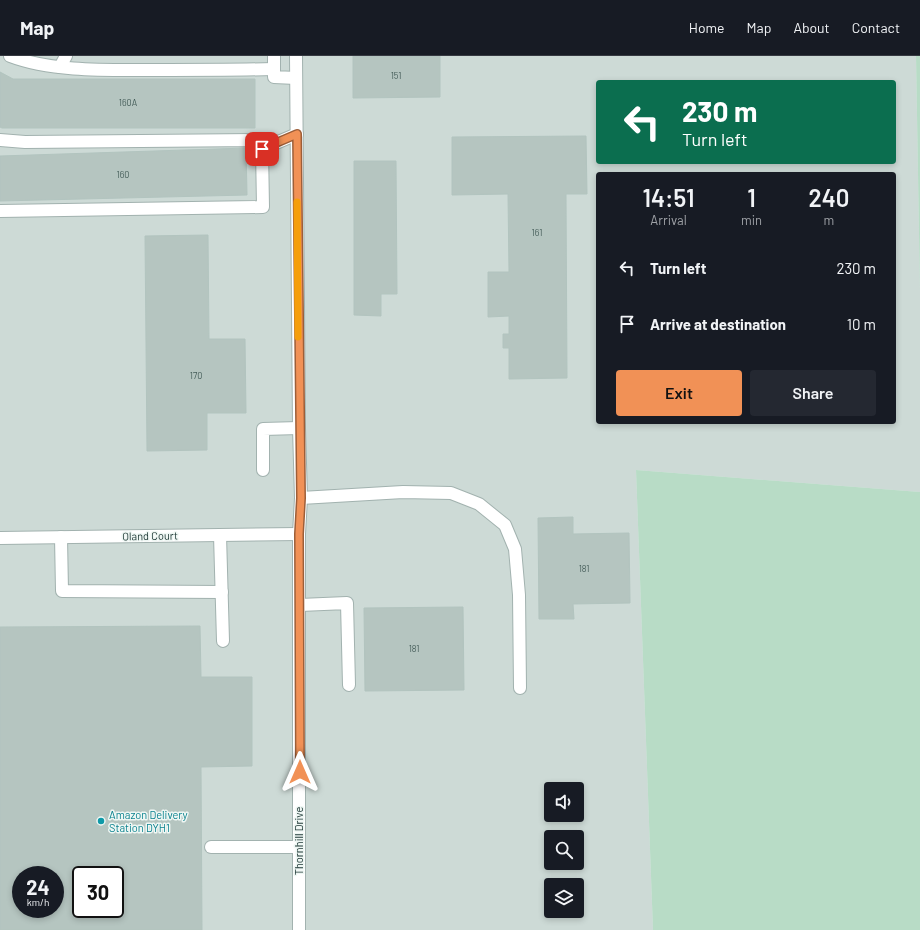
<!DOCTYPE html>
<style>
:root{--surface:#171b24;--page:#242831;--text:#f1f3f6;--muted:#9ea1a6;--line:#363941;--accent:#f19156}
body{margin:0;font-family:Barlow,sans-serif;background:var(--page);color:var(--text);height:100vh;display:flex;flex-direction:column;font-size:15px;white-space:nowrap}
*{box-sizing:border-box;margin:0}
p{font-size:13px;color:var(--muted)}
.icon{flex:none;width:22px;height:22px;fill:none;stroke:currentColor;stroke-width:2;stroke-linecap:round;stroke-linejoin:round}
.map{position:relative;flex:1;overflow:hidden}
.panel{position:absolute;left:596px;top:116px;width:300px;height:252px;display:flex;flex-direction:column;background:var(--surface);border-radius:4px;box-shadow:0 2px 6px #0003}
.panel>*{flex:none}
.top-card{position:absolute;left:596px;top:24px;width:300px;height:84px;border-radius:4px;box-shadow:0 2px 6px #0003;background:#0b6e4f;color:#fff;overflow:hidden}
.tools{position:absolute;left:544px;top:726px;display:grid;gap:8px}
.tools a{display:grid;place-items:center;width:40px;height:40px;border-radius:4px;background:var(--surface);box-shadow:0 2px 6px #0003;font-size:20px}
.speed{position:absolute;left:12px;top:810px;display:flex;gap:8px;font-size:20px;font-weight:700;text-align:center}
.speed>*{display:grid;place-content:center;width:52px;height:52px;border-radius:50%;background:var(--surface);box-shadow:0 2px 6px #0003;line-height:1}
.speed small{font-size:10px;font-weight:400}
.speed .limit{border:2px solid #111;border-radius:6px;background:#fff;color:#111}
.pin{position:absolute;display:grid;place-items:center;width:34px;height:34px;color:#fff;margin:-17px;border-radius:8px;box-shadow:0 2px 6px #0006}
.me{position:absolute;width:44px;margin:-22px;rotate:0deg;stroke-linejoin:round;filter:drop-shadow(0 0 3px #0008)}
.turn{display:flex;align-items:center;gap:14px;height:84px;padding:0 20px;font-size:18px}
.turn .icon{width:52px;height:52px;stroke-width:2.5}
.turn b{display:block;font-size:28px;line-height:34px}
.eta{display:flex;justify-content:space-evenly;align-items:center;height:68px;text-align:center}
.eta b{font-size:24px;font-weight:600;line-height:28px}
.action{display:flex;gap:8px;margin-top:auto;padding:8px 20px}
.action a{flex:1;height:46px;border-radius:4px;background:var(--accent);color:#111;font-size:16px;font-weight:600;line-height:46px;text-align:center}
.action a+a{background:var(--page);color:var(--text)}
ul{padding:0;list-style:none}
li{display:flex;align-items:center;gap:12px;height:56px;padding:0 20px}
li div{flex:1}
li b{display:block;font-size:15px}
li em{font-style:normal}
header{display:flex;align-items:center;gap:24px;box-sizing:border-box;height:56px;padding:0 20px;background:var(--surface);border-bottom:1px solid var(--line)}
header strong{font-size:19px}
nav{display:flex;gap:22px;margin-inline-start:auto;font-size:14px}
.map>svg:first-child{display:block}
.built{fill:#cddad6;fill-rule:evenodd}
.green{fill:#b8dcc6}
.building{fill:#b5c5c0;stroke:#b2c4bf;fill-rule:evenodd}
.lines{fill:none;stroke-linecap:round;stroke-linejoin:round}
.minor-casing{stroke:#a2b2af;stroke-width:14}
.minor{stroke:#fff;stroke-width:12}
.route-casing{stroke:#9d5e38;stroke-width:10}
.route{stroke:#f19156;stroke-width:7}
.slow{stroke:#f59e0b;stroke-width:7}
.culture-dot{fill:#0f9aa8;stroke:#eff7f4;stroke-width:1.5}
.labels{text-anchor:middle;stroke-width:3;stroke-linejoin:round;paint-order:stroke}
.number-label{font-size:9px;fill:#455d59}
.street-label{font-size:11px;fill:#203a37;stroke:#eff7f4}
.culture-label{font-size:11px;fill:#0d838f;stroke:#eff7f4;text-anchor:start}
</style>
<header>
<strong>Map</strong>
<nav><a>Home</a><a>Map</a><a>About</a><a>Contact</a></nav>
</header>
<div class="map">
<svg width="920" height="874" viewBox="0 0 920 874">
<rect width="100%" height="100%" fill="#dfeae7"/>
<path class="built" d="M0,0H916L920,235V436L636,414L653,874H0ZM598,26H894V106H598ZM598,118H894V366H598ZM551,733H577V759H551ZM551,781H577V807H551ZM21,819H55V853H21ZM81,819H115V853H81ZM551,829H577V855H551Z"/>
<g class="green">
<polygon points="916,0 920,0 920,235"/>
<polygon points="636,414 920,436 920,874 653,874"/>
</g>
<g class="building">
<polygon points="353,0 440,0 440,41 353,42"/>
<polygon points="0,16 13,23 255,23 255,72 2,72 0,71"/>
<polygon points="586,80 587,138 566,138 567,322 509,323 509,292 503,292 503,278 509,278 509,260 488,261 488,216 509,216 508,138 452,139 452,81"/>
<polygon points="246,92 247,139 0,145 0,100"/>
<polygon points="354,105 396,105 397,238 381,238 381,260 354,259"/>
<polygon points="208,179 209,283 245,283 246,357 207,357 207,394 147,395 145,180"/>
<polygon points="573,461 573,478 629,477 630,547 573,548 574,563 539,563 538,462"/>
<polygon points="463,551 464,634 365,635 364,552"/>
<path d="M200,570L201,621H252V710L201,711L202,874H0V571ZM21,819H55V853H21ZM81,819H115V853H81Z"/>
</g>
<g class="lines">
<g class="minor-casing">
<g id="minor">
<path d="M10,0C52,16 109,14 154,14C194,14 234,14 273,13"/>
<polyline points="274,0 274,21 296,22"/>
<polyline points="296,0 299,372 301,442 299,478 299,874"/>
<polyline points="60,11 66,0"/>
<polyline points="0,84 25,86 257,84 262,93"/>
<polyline points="0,155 263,151 262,93 297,78"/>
<polyline points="263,414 263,373 299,372"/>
<polyline points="301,442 403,436 451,437 479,448 505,469 515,493 519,539 520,632"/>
<polyline points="220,479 223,585"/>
<polyline points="61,481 62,535 222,536"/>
<polyline points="0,482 299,478"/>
<polyline points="300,549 347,547 349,629"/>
<polyline points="211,791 299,791"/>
</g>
</g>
<use href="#minor" class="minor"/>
</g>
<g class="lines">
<g class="route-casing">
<polyline id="route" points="262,93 297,78 301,442 299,478 300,716"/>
</g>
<use href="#route" class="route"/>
<polyline class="slow" points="297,146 298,281"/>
</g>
<circle class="culture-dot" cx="101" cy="765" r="4"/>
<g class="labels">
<g class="number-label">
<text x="396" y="23">151</text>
<text x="128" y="50">160A</text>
<text x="123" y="122">160</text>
<text x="537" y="180">161</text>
<text x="196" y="323">170</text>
<text x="584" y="516">181</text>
<text x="414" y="596">181</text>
</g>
<g class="street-label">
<text transform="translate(150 480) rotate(-1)" y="4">Oland Court</text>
<text transform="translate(299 785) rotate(-90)" y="4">Thornhill Drive</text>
</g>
<g class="culture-label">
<text x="109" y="763">Amazon Delivery<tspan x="109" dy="13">Station DYH1</tspan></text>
</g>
</g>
</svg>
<div class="tools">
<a><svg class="icon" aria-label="sound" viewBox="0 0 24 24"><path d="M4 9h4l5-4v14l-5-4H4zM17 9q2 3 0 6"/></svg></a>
<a><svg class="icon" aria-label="search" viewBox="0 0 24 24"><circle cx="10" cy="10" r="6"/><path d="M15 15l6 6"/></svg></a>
<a><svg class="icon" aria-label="layers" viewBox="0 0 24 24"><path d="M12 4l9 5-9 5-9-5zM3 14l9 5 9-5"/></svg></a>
</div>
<div class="speed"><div>24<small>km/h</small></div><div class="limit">30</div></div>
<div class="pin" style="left:262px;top:93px;background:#d93025"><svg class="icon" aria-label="arrive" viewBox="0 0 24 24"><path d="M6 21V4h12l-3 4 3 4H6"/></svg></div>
<svg class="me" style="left:300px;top:716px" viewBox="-20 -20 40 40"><path d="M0-17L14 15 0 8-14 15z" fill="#f19156" stroke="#fff" stroke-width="4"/></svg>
<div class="top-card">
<div class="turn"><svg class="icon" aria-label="left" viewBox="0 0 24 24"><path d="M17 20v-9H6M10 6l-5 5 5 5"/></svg><div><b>230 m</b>Turn left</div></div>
</div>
<section class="panel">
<div class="eta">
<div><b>14:51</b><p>Arrival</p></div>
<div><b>1</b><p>min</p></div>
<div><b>240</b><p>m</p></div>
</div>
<ul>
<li><svg class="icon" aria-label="left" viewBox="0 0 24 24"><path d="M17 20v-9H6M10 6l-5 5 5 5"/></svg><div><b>Turn left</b></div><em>230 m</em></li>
<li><svg class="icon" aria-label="arrive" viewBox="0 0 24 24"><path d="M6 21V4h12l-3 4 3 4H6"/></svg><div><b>Arrive at destination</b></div><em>10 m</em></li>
</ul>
<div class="action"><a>Exit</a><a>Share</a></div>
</section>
</div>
